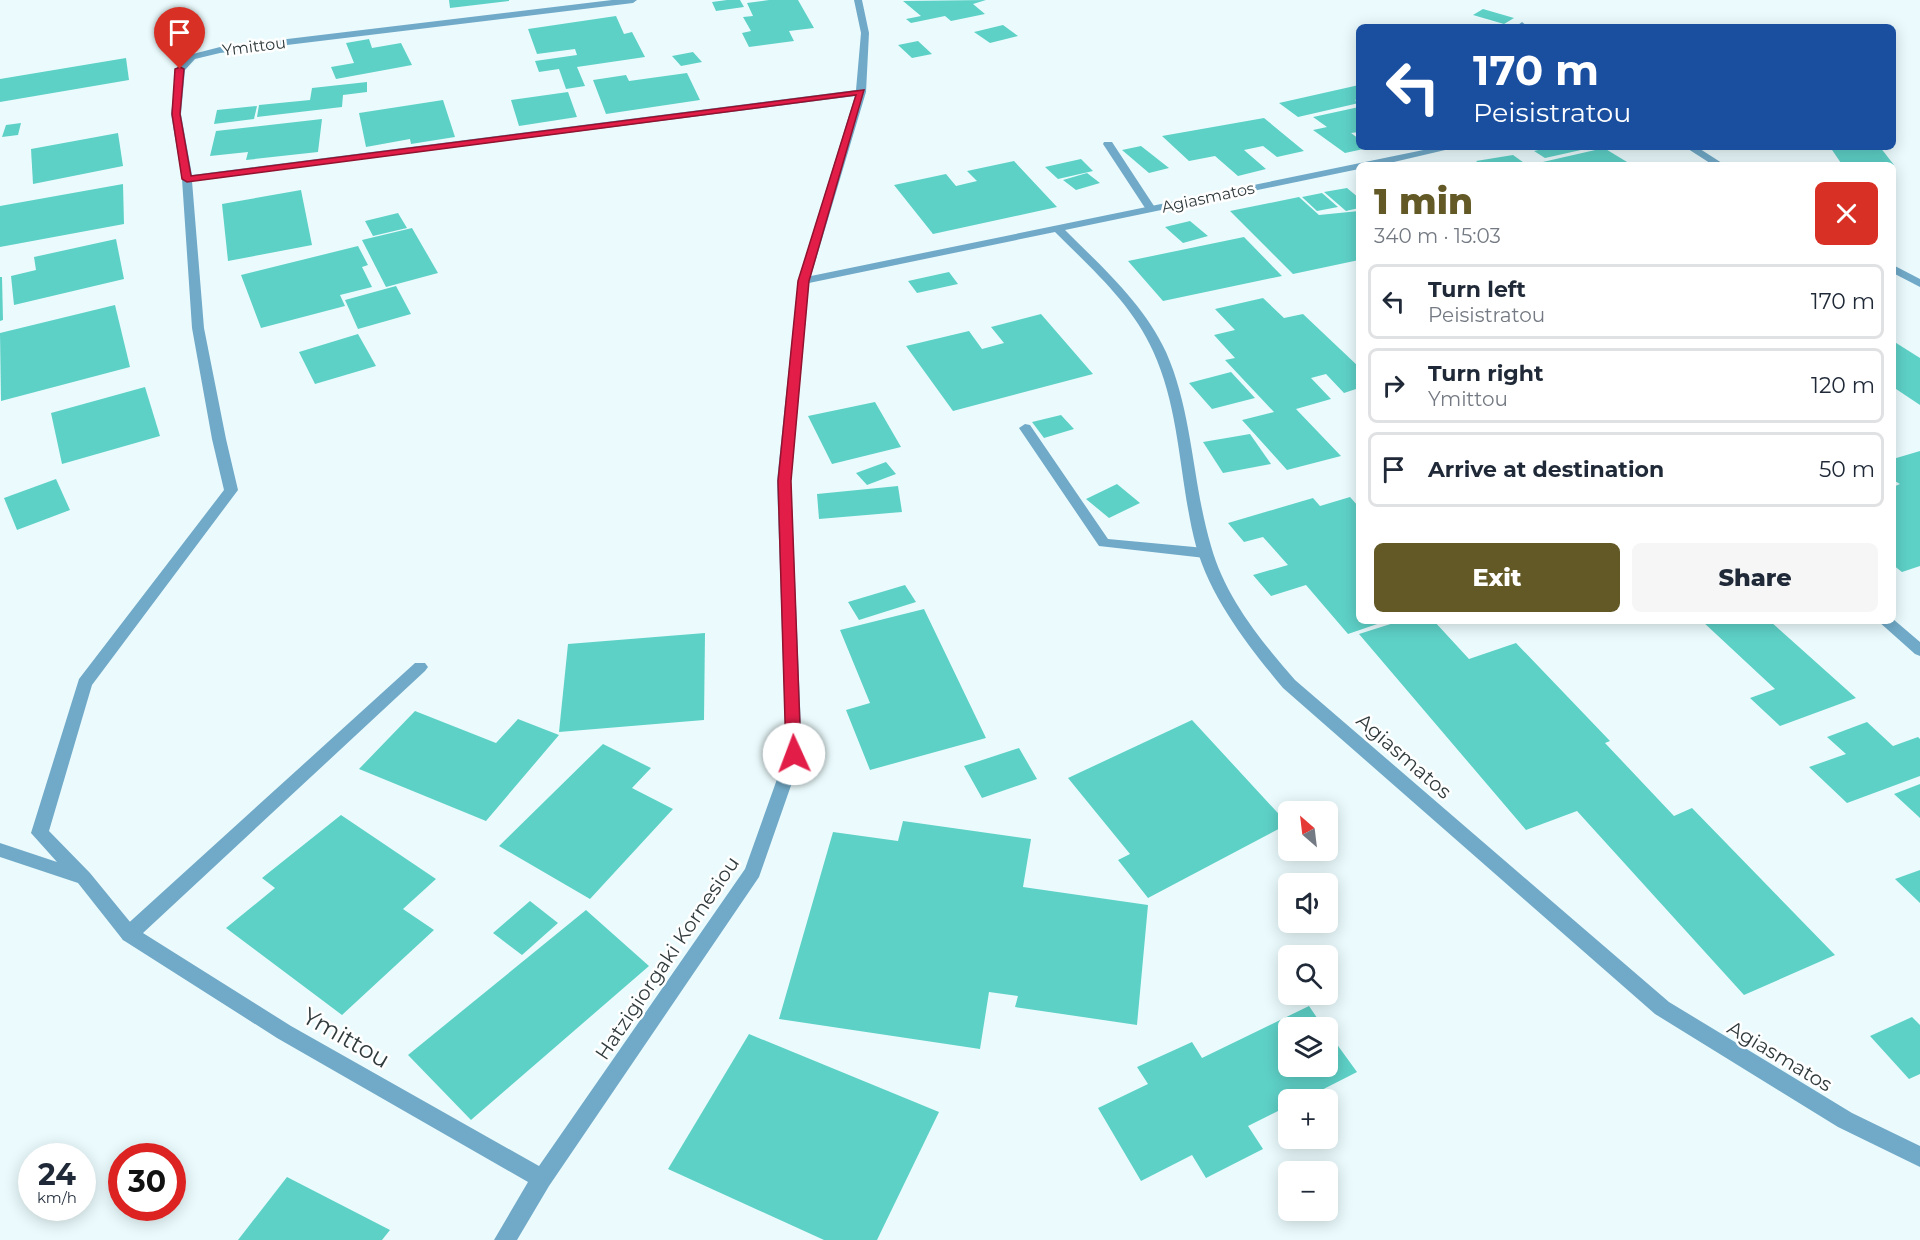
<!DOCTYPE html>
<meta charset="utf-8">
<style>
:root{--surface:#fff;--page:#f6f6f7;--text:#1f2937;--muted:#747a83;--line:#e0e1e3;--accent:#635926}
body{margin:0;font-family:Montserrat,sans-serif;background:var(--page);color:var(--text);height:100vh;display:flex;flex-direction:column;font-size:22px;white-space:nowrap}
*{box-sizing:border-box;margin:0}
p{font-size:20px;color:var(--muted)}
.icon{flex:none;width:33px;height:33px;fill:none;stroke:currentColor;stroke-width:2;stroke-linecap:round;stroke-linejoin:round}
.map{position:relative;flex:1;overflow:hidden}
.details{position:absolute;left:1356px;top:162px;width:540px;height:462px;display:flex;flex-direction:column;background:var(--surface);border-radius:9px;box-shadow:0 3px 15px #0003}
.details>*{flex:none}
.top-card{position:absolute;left:1356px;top:24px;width:540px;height:126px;border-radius:9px;box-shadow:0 3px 15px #0003;background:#1a4fa0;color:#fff;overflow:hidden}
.needle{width:39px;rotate:332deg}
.fabs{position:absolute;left:1278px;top:801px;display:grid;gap:12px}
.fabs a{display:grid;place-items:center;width:60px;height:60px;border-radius:9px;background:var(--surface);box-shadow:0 3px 15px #0003;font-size:30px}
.speed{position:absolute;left:18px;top:1143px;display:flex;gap:12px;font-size:30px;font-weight:700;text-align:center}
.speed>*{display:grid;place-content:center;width:78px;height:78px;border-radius:50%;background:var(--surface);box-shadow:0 3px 15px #0003;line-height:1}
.speed small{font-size:15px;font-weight:400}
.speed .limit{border:9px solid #d22;background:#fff;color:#111}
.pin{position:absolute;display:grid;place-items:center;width:51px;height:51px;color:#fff;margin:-62px -26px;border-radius:50% 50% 50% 0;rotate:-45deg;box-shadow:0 0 6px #0007}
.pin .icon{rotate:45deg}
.me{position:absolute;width:66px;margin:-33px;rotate:358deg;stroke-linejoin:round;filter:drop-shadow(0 0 4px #0008)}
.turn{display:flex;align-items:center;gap:21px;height:126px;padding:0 18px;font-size:27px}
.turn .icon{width:78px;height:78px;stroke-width:2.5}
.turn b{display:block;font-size:42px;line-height:51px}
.round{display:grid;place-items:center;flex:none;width:63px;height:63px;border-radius:9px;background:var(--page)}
.summary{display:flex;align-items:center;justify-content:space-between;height:102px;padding:0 18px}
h1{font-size:36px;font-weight:800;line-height:45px;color:var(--accent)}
.primary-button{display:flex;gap:12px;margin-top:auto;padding:12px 18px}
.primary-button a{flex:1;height:69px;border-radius:9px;background:var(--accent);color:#fff;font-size:24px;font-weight:800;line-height:69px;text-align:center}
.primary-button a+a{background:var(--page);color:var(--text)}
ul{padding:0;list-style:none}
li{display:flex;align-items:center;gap:18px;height:75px;margin:0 12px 9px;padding:0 6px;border:3px solid var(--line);border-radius:9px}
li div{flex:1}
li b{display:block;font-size:22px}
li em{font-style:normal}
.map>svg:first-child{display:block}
.building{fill:#5ed1c7}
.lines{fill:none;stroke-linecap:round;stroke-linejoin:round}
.lane{fill:#71aac8;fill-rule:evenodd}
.street{fill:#71aac8;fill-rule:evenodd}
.route{fill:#e11d48;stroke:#92132f;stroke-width:1.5}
.labels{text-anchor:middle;stroke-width:5;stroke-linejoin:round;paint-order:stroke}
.far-street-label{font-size:16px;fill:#313b3d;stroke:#fff}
.street-label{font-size:20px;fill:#313b3d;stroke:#fff}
.near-street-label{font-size:24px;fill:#313b3d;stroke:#fff}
</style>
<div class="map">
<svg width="1920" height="1240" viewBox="0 0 1920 1240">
<rect width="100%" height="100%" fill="#ebfbfd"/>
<g class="building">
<polygon points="449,0 509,0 509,1 450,8"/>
<polygon points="727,0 740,0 744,7 716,11 712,2"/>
<polygon points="769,0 798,0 814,28 789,31 794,41 749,47 742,33 751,31 743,17 753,16 747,3"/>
<polygon points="986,0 973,4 985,14 951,21 945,16 911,23 906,19 921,16 903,1"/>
<polygon points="1483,9 1514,18 1504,24 1473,15"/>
<polygon points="616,16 624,34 632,32 645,57 577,67 585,86 566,89 559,69 539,72 535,61 577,55 575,49 537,54 528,29"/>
<polygon points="1003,25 1018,36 990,43 974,32"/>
<polygon points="369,39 372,48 401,43 412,65 336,79 331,67 354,63 346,43"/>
<polygon points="918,41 932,54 912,58 898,45"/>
<polygon points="693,52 702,62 681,66 672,56"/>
<polygon points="126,58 129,80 0,102 0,79"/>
<polygon points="687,73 700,100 606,114 593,80 626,75 629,81"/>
<polygon points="367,82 367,92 343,95 342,107 257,117 259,105 310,100 312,88"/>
<polygon points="1359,85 1359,99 1355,100 1359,103 1298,117 1279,103"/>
<polygon points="568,92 577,117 519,126 511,100"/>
<polygon points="443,100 455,137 411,144 410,139 366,147 359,113"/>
<polygon points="257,106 254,119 214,124 217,110"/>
<polygon points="1359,107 1359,132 1351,133 1359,139 1359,147 1368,148 1345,153 1313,130 1327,127 1313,117"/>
<polygon points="1264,118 1304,151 1277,157 1263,146 1244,150 1266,169 1238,176 1215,156 1189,161 1162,136"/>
<polygon points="322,119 318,152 246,160 248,152 210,156 216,131"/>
<polygon points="21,123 18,135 2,137 6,125"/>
<polygon points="118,133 123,166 33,184 31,149"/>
<polygon points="1141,146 1169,168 1149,173 1122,150"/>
<polygon points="1551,147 1577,147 1581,150 1545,158 1534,151"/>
<polygon points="1830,147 1880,147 1894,165 1841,163"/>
<polygon points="1604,148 1632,165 1534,165 1534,164"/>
<polygon points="1513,155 1527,165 1481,165 1476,161"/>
<polygon points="1081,159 1093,171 1058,179 1045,167"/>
<polygon points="1014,161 1057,207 933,234 894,185 946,174 956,186 977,181 967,171"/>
<polygon points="1087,173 1100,183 1076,190 1063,180"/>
<polygon points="123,184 124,224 0,247 0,206"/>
<polygon points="1347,188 1359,198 1359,208 1346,211 1324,192"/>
<polygon points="301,190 312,245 228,261 222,204"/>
<polygon points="1322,193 1338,207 1317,211 1302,197"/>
<polygon points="1299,197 1319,215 1359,211 1359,260 1293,274 1230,211"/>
<polygon points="398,213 407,228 373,236 365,221"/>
<polygon points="1190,221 1208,236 1183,243 1165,227"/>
<polygon points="412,228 438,273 386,287 362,240"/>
<polygon points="1244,237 1282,276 1163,301 1128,261"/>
<polygon points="116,239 124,279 14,305 11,276 36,270 34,257"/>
<polygon points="358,246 368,265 362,267 372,287 340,295 345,306 261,328 241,275"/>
<polygon points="949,272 958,284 917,293 908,281"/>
<polygon points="0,277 2,277 3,320 0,321"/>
<polygon points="396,286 411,314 358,329 345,300"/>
<polygon points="1263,298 1284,318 1303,314 1359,367 1359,388 1344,393 1326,374 1311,378 1331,399 1296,409 1341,456 1287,470 1242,420 1274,412 1225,360 1235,358 1214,335 1235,330 1215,309"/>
<polygon points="115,305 130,367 1,401 0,333"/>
<polygon points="1041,314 1093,374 953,411 906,346 969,331 982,349 1004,343 991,327"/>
<polygon points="358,334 376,366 315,384 299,352"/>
<polygon points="1893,341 1920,358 1920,405 1893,387"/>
<polygon points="1231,372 1255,398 1212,409 1189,383"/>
<polygon points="145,387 160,436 62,464 51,413"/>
<polygon points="875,402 901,447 832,464 808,416"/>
<polygon points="1061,415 1074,429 1044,438 1032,422"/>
<polygon points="1250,434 1271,464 1223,473 1203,442"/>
<polygon points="1920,451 1920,566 1902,572 1893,565 1893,487 1900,484 1893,480 1893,459"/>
<polygon points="886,462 896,474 867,485 856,473"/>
<polygon points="56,479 70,510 17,530 4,498"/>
<polygon points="1117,484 1140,503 1109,518 1086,499"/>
<polygon points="898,486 902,512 819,519 817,494"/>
<polygon points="1350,497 1359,507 1359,546 1356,547 1359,550 1359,621 1386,621 1348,634 1306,585 1271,596 1253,575 1288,565 1263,537 1244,542 1228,523 1313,498 1320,506"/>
<polygon points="905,585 916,602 859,620 848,602"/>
<polygon points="924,609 986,738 870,770 846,710 870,703 840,630"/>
<polygon points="1400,621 1434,621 1469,659 1516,643 1610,741 1605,743 1674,816 1692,808 1835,955 1744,995 1577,811 1526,830 1359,634"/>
<polygon points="1702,621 1770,621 1856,698 1780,726 1750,698 1775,689"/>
<polygon points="705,633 704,720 559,732 568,644"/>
<polygon points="415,711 496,743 518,719 559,735 486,821 359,769"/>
<polygon points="1192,720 1288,824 1148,898 1118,860 1130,854 1068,778"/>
<polygon points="1867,722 1893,746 1918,737 1920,739 1920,776 1847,803 1809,767 1846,754 1827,737"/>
<polygon points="603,744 651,768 632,788 673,809 590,899 499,846"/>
<polygon points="1019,748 1037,779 982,798 964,766"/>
<polygon points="1920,784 1920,818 1894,794"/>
<polygon points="341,815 436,879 403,909 434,930 342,1015 226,928 275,888 262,878"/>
<polygon points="903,821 1031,839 1023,887 1148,905 1137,1025 1015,1007 1018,996 989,992 980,1049 779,1019 833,832 898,841"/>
<polygon points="1920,870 1920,903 1895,879"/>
<polygon points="530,901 558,923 522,955 493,933"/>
<polygon points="586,910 649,966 471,1120 408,1055"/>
<polygon points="1309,1006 1324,1028 1288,1028 1288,1066 1328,1066 1328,1032 1357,1072 1302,1100 1288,1100 1288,1106 1248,1126 1263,1149 1206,1178 1192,1155 1141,1181 1098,1108 1148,1084 1137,1067 1192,1042 1202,1058"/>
<polygon points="1912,1017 1920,1025 1920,1074 1909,1079 1870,1036"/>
<polygon points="749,1034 939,1112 877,1240 824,1240 668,1169"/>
<polygon points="287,1177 390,1230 382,1240 238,1240"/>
</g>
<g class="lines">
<g class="lane">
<polygon points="1104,142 1112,142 1156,209 1155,211 1147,211 1103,144"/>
<polygon points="1025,424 1030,425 1108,539 1205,548 1210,550 1212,553 1210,556 1205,558 1099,546 1019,428"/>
<polygon points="219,435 226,439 238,490 92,685 49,831 90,873 135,928 138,934 135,940 129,942 123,940 78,883 0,857 0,843 57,862 31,833 79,679 224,490 212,439"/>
</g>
<g class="street">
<path d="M612,0H637L633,3L220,53L195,59L185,70L181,114L192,175L856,90L861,33L854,0H862L869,33L866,92L811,276L1438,147H1458L1381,165H1359V169L1065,230C1102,267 1144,304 1166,352C1193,413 1192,482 1211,546C1225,597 1261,641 1295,680L1669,1002L1852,1113L1920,1146V1167L1838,1127L1655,1014L1283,688C1249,647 1211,599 1196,546C1179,482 1181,412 1153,351C1132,304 1091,268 1055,232L809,283L791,481L802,754L759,877L549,1186L517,1240H494L528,1182L277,1038L123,940L120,934L123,928L415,663H425L428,667L425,671L143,933L291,1026L539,1166L745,869L786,754L777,481L798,281L855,96L192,181L204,328L226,439L224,442L219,443L212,439L192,328L182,179L171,114L177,67L189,55L220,47Z"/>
<polygon points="1522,22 1528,27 1519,27 1518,25"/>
<polygon points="1685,147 1697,147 1725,165 1713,165"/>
<polygon points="1893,265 1920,279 1920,287 1893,273"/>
<polygon points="1893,619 1920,642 1920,656 1915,654 1878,621 1893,621"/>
</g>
</g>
<polygon class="route" points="180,67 184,69 180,114 191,176 864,90 809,281 791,481 801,754 799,758 788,758 786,754 778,481 798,281 856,95 187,182 182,179 172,114 175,69"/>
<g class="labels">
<g class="far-street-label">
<text transform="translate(254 46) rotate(-7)" y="6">Ymittou</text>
<text transform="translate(1208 197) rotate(-12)" y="6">Agiasmatos</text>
</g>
<g class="street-label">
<text transform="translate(1404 756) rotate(41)" y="7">Agiasmatos</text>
<text transform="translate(667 958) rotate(-56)" y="7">Hatzigiorgaki Kornesiou</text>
<text transform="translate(1780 1056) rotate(31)" y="7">Agiasmatos</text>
</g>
<g class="near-street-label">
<text transform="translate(346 1038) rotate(30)" y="8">Ymittou</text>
</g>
</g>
</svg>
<div class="fabs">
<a><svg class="needle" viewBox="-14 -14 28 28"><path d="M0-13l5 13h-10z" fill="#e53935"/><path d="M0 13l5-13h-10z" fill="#747a83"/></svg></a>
<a><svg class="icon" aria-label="sound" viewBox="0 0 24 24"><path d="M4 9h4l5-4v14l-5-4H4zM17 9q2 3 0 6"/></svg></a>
<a><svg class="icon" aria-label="search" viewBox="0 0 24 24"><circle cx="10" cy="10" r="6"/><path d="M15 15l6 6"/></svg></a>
<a><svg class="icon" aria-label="layers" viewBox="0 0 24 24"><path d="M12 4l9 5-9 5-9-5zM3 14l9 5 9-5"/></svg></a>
<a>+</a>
<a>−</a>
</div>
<div class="speed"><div>24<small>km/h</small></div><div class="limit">30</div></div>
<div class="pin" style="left:180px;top:69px;background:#d93025"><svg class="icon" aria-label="arrive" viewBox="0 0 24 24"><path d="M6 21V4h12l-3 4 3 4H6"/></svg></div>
<svg class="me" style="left:794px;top:754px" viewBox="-20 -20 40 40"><circle r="19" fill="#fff"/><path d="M0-13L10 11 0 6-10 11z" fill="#e11d48"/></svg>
<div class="top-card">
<div class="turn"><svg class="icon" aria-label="left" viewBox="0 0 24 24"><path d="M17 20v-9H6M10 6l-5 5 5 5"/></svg><div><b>170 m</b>Peisistratou</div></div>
</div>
<section class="details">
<div class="summary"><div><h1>1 min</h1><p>340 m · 15:03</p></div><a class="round" style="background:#d93025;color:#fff"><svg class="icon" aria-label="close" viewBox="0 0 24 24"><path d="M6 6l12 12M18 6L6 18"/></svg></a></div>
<ul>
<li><svg class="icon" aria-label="left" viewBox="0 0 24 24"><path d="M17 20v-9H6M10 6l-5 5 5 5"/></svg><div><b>Turn left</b><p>Peisistratou</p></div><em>170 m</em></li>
<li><svg class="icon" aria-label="right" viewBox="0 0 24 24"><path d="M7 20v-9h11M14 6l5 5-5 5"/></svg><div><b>Turn right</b><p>Ymittou</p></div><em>120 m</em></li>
<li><svg class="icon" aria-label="arrive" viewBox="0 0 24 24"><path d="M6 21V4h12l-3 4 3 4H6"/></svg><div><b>Arrive at destination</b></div><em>50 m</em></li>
</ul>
<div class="primary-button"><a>Exit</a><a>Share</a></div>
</section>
</div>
